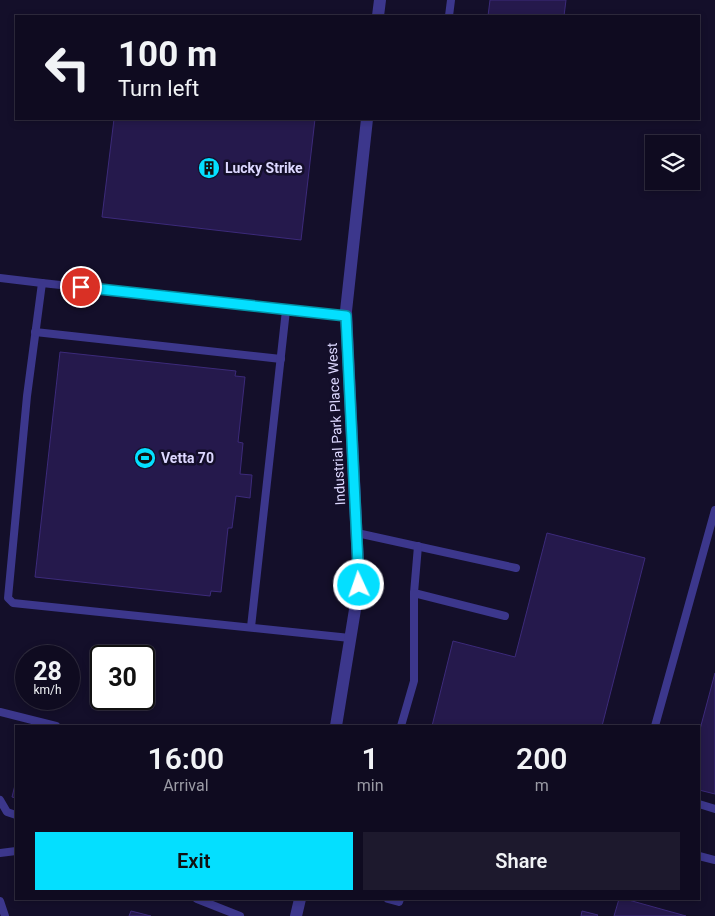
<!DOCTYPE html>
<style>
:root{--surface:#0f0b20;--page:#1d192d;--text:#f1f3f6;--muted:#9b9ba5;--line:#2f2b3e;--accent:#04dfff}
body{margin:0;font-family:Roboto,sans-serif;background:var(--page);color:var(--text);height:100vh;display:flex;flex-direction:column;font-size:19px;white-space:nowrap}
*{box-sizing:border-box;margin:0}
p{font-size:16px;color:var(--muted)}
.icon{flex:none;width:28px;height:28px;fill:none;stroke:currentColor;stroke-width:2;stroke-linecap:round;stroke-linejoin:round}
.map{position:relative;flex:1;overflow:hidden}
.drawer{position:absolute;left:15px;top:725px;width:685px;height:175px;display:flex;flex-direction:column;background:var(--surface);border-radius:0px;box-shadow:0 2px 8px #0003,0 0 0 1px var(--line)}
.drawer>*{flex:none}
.guide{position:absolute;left:15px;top:15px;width:685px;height:105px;border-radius:0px;box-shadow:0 2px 8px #0003,0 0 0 1px var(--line);background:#0f0b20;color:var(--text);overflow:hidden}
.fabs{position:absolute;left:645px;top:135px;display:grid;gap:10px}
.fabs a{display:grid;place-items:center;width:55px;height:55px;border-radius:0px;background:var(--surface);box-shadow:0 2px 8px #0003,0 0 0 1px var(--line);font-size:25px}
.speed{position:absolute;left:15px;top:645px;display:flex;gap:10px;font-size:25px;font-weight:700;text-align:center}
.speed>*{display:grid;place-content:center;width:65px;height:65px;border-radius:50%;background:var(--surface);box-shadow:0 2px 8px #0003,0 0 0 1px var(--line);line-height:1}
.speed small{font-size:12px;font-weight:400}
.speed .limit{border:2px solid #111;border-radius:8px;background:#fff;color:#111}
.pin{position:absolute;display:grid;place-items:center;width:42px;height:42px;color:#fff;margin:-21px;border:2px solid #fff;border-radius:50%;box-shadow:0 1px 5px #0007}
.me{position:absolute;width:55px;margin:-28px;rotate:357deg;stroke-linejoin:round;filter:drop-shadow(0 0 4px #0008)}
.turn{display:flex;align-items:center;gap:18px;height:105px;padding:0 20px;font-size:22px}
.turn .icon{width:65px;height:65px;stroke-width:2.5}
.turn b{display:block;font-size:35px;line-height:42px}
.eta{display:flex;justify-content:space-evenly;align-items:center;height:85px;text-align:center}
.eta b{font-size:30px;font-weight:600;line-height:35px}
.primary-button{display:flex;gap:10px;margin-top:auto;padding:10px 20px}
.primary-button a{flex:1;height:58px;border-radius:0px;background:var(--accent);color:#111;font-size:20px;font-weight:600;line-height:58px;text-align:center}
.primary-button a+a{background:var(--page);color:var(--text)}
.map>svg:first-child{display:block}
.building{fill:#25194c;stroke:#3c2a7a}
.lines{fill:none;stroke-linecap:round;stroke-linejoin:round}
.lane{stroke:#3c378c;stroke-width:8}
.street{stroke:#3c378c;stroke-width:12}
.route-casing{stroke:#0391a6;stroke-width:12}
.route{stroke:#04dfff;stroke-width:9}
.labels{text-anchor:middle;stroke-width:5;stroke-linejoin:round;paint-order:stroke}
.poi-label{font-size:14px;font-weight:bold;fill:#ddd8ff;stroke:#140f2a;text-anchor:start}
.street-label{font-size:14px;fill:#ddd8ff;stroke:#140f2a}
</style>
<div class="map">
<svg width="715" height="916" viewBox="0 0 715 916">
<rect width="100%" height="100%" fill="#140f2a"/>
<g class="building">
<polygon points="490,0 566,0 564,16 488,16"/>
<polygon points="114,119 315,119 301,240 102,217"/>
<polygon points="60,352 236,371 235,376 245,377 238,442 243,443 240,474 252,475 250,498 236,496 232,528 228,528 221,592 211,591 210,596 35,577"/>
<polygon points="547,533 645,558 602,726 432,726 453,641 515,657"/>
<polygon points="715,673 715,794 699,790 699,733"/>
<polygon points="16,781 16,798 12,797"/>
<polygon points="619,899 625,899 686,916 614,916"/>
<polygon points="131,911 151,916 129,916"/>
<polygon points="582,911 598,915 597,916 581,916"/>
</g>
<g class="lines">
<g class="lane">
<polyline points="449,16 451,0"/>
<polyline points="0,278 42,283"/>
<polyline points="346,316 42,283 27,396 8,598 13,603 350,638"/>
<polyline points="35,332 281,359"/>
<polyline points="357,533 516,568"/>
<polyline points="418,546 414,593 505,616"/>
<polyline points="251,627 286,310"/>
<polyline points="0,712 56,726"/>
<polyline points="401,726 414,681 414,593"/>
<polyline points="655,726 715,510"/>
<polyline points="0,800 7,812 16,815"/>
<polyline points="699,804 715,809"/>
<polyline points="0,853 16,851"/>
<polyline points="699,856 715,860"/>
<polyline points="197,899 240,916"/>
<polyline points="388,899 399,902 400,899"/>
<polyline points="0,901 5,916"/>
</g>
<g class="street">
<polyline points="378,16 380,0"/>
<polyline points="336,726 359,585 346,311 367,119"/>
<polyline points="296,916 300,899"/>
</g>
</g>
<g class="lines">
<g class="route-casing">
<polyline id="route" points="81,287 346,316 359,585"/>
</g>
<use href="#route" class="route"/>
</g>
<defs>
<g id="building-disc" transform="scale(1.125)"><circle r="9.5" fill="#04dfff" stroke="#140f2a"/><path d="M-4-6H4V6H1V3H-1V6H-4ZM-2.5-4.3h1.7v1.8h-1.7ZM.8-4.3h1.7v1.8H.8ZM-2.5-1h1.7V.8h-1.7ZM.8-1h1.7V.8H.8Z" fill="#111"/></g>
<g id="stadium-disc" transform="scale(1.125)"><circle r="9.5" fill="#04dfff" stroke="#140f2a"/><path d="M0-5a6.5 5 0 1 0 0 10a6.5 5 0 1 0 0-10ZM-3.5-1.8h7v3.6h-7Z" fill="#111"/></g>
</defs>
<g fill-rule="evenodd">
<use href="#building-disc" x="209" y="168"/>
<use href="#stadium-disc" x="145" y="458"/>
</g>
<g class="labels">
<g class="poi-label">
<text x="225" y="173">Lucky Strike</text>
<text x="161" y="463">Vetta 70</text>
</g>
<g class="street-label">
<text transform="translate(336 424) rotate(-93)" y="5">Industrial Park Place West</text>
</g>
</g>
</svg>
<div class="fabs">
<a><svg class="icon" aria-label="layers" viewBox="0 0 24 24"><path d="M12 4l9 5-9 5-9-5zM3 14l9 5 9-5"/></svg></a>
</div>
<div class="speed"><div>28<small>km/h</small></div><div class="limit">30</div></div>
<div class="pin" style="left:81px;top:287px;background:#d93025"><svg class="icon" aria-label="arrive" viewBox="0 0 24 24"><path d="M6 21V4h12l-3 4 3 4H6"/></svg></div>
<svg class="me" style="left:359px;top:585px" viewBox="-20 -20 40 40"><circle r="17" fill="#04dfff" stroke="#fff" stroke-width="3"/><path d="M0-11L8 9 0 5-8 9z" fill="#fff"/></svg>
<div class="guide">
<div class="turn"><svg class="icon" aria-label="left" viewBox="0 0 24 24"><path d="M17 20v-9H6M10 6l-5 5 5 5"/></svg><div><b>100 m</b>Turn left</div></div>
</div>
<section class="drawer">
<div class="eta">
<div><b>16:00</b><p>Arrival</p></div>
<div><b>1</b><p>min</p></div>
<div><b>200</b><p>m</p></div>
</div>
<div class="primary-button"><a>Exit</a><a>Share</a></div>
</section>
</div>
